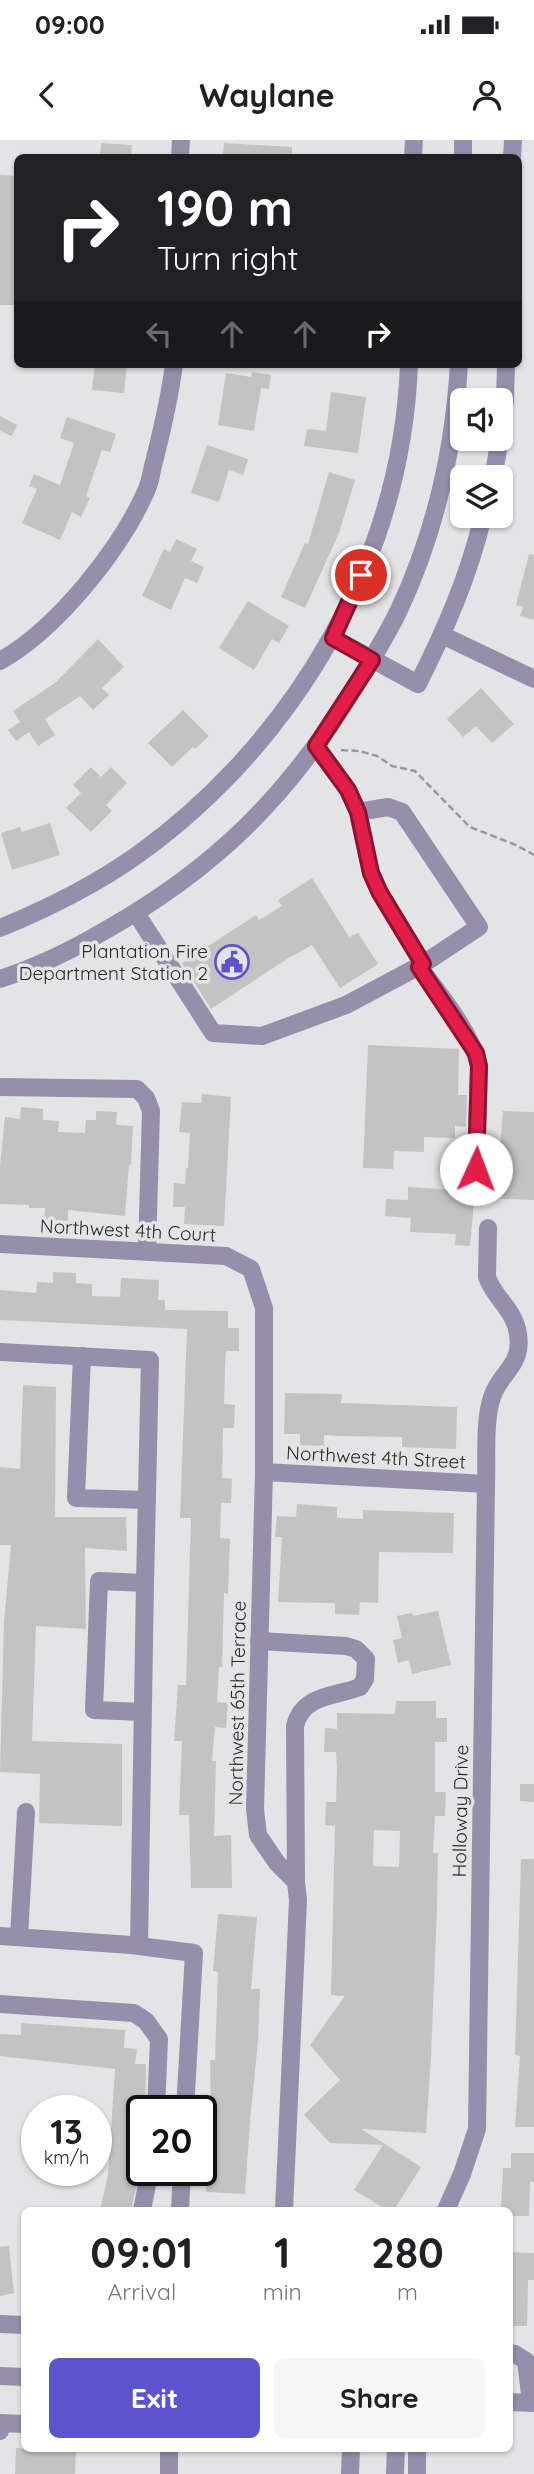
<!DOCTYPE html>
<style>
:root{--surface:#fff;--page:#f6f6f6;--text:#202124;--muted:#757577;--accent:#5c54cc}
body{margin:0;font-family:Quicksand,sans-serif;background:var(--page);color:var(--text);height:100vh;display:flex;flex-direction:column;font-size:26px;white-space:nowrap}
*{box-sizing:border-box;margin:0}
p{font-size:23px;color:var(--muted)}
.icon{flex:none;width:38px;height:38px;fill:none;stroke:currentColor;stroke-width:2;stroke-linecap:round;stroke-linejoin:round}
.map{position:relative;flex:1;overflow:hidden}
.side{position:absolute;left:21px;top:2067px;width:492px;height:245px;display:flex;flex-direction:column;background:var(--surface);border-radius:10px;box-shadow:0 2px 5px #0004}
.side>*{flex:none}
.top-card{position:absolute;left:14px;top:14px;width:508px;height:214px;border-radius:10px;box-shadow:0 2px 5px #0004;background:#202124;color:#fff;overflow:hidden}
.controls{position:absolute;left:450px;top:248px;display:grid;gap:14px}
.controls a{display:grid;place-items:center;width:63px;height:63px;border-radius:10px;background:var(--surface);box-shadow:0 2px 5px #0004;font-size:35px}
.speed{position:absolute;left:21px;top:1955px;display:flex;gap:14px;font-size:35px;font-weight:700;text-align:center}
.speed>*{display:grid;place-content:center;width:91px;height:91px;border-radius:50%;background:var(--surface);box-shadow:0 2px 5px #0004;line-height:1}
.speed small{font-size:18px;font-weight:400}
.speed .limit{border:4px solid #111;border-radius:10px;background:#fff;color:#111}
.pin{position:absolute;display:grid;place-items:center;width:60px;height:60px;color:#fff;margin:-30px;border:4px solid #fff;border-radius:50%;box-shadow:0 2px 7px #0007}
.me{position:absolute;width:77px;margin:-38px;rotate:2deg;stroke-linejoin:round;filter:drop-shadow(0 0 5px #0008)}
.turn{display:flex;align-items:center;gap:24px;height:147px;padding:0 28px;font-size:32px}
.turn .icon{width:91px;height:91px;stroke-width:2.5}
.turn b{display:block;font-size:49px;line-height:60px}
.lanes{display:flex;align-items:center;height:66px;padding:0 28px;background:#0003;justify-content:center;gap:35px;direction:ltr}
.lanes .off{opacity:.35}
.eta{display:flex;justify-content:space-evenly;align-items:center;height:119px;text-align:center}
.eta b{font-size:42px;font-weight:700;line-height:49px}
.button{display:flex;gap:14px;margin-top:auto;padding:14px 28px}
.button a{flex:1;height:80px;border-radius:10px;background:var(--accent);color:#fff;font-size:28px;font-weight:700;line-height:80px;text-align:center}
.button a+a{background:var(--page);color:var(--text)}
.status{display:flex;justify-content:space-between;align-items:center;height:49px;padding:0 35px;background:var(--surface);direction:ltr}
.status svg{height:19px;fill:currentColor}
header{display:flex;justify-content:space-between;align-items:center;height:91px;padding:0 28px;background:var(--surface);font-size:32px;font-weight:700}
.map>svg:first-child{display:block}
.building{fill:#c3c3c4;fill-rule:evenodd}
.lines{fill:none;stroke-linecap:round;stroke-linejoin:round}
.path{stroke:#999a9b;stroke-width:2.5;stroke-dasharray:7 3.5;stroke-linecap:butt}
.minor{stroke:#958fab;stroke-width:18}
.route-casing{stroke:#92132f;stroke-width:18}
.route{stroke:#e11d48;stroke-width:12}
.labels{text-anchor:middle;stroke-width:7;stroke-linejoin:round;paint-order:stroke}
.poi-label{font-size:19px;fill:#29292a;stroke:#e3e4e5;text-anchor:end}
.street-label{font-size:19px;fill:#29292a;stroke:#e3e4e5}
</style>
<div class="status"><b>09:00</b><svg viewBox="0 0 49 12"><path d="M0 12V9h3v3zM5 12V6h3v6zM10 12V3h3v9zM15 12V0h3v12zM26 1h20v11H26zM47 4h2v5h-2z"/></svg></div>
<header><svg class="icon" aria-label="back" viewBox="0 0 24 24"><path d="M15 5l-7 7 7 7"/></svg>Waylane<svg class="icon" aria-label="person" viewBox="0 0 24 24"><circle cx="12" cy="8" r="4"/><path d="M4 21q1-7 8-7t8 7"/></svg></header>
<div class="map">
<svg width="534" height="2334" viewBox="0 0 534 2334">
<rect width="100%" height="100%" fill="#e3e4e5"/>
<g class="building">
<polygon points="101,3 132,5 131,18 100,18"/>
<polygon points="224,3 292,7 292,18 223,18"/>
<polygon points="0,35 18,36 18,165 0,165"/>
<polygon points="95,224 127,224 124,253 92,250"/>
<polygon points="252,232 271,235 269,249 261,248 254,291 218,285 226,233 251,237"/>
<polygon points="331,252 366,257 358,313 304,306 307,289 326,291"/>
<polygon points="0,276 17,285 12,296 0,291"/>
<polygon points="67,277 116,294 110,312 102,310 86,356 90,358 81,377 72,372 60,400 22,383 37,349 29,346 34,334 60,345 74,303 60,298"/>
<polygon points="207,305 248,319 243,335 229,330 219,362 191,353"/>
<polygon points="329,332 355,340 339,393 305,468 281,457 305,403 308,404"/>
<polygon points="176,399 197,409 191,421 204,427 197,443 185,438 171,470 142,456 164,409 170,412"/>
<polygon points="529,414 534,415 534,480 520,476 523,467 516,465"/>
<polygon points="248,461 289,486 279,503 272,499 254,530 219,508"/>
<polygon points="98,499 124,527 102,548 109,555 93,570 80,556 45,579 55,595 38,606 29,592 16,601 8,590 20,582 13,571 55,543"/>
<polygon points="481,548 514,584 492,603 476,586 463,597 447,579"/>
<polygon points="183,570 209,596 195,609 193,607 172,627 148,603"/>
<polygon points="91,627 101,637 111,627 127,643 106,665 112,671 91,692 66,668 81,653 73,645"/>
<polygon points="50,683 60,715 12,730 1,693 20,687 22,692"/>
<polygon points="312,738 349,797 358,793 378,824 340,848 312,805 287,819 211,869 182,823 256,775 259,780 282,766 278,760"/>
<polygon points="368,905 459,909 458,955 467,955 466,987 455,986 455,998 424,997 424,1012 394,1011 393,1029 363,1028"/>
<polygon points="202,954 231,957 224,1086 184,1084 185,1067 173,1067 174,1043 185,1044 186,1028 188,1028 190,993 179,992 182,962 201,963"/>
<polygon points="21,967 43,969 43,980 59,981 58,992 85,993 86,980 96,980 96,971 117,972 116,985 133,986 131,1025 129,1024 125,1076 68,1070 68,1081 44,1080 45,1068 29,1068 29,1065 0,1064 0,1026 5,977 20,979"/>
<polygon points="503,971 534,972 534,1060 479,1058 480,1040 485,1036 498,1036"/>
<polygon points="408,1047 475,1051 470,1106 455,1105 456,1094 410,1092 411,1078 385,1076 386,1059 408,1060"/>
<polygon points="53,1132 76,1133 76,1143 92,1144 92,1156 120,1157 121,1138 159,1140 158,1160 165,1160 165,1170 228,1171 228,1188 239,1188 239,1211 226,1211 225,1227 224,1264 235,1265 234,1288 223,1288 222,1338 232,1339 231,1363 221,1363 220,1398 230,1399 228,1454 224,1453 222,1527 219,1527 217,1562 228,1563 226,1588 215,1587 212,1621 216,1621 214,1696 231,1695 232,1748 191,1748 189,1675 179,1675 182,1601 174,1601 178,1545 186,1545 191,1378 180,1378 187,1189 0,1180 0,1150 36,1153 37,1142 53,1143"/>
<polygon points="23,1245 56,1247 55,1377 126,1377 127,1411 85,1408 86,1489 36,1486 32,1601 122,1604 122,1686 39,1683 40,1634 0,1632 4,1482 11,1405 0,1405 0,1327 20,1329"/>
<polygon points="285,1253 342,1254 341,1263 457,1267 456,1309 402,1307 402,1297 340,1296 324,1295 324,1306 300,1305 300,1294 284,1294"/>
<polygon points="297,1364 337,1367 337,1378 363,1379 363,1370 454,1373 453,1413 379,1412 378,1463 360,1462 359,1475 335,1474 335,1463 278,1462 282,1397 275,1397 277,1376 296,1377"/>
<polygon points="438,1471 451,1525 412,1534 409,1520 398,1523 393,1500 402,1498 397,1476 412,1473 413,1476"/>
<path d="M396,1561H436V1578H447V1602H435V1652H446L445,1676H435L433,1713H438L437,1768L431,1917L426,1993L361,1989L421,2027L394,2070H387L354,2050L383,2005L330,2003L304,1975L340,1940L310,1905L345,1856L331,1855L335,1686L325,1685L326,1662H336L337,1628L336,1612H324L325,1588L337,1589V1573L395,1574ZM374,1690L400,1691L399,1727L373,1726Z"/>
<polygon points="520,1644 534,1644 534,1662 520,1661"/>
<polygon points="521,1719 534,1719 534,1987 515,1987 520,1916 515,1915"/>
<polygon points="218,1774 257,1777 251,1849 260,1849 258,1901 250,1981 245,2054 206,2052 211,1976 210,1920 215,1920 218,1832 213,1831"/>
<polygon points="21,1883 125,1890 124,1908 137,1909 135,1924 146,1924 145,1970 142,1970 142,2022 131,2070 100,2070 108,2035 115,1929 0,1916 0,1894 21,1895"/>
<polygon points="511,2013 534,2013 534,2042 530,2042 529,2076 509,2076 509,2070 501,2070 503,2028 511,2028"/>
<polygon points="9,2106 14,2153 0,2156 0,2107"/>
<polygon points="509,2112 534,2113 534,2140 528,2140 527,2186 509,2186"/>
<polygon points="16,2308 76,2312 75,2334 15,2334"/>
</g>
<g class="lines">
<polyline class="path" points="341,610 359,611 377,616 392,626 415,631 470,687 516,705 534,715"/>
<g class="minor">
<polyline points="180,18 181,0"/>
<polyline points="413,18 414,0"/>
<polyline points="463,18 463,0"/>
<polyline points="512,18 513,0"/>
<polyline points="500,293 505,261 506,224"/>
<polyline points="493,338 500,299"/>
<polyline points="442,495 534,539"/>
<path d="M333,498L418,544C445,490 469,436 483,376"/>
<path d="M0,521C57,489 121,409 147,349C151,339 152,328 155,318C163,286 170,256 174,224"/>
<polyline points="316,606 348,650 358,672 371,733 380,753 423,824 479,787 402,672 388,667 358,672"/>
<polyline points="136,773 213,893 262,896 346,865 423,824"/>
<path d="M0,788C49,768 97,744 140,713C296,600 402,418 409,224"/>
<path d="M419,827C440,855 471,892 479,926L476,1029"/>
<path d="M0,839C37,827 72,810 106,790C214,729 286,658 351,553C368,526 385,499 399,470C435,393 454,309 459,224"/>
<polyline points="0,947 137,949 146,958 151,971 147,1111"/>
<polyline points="0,1104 226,1116 251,1129 264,1168 264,1332 255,1669 258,1695 277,1723 296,1742 298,1760 284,2070"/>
<polyline points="0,1212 150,1220 145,1443"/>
<polyline points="82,1216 76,1358 147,1360"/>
<polyline points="264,1332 486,1344"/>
<path d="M259,1501L346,1506L356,1509L366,1519L365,1539L360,1547C335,1557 303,1554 295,1586L296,1742"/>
<polyline points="0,1796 131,1805 194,1813 185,1970"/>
<polyline points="19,1797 26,1672"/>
<polyline points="139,1806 145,1443 99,1441 94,1570 142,1572"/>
<polyline points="0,1864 134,1873 146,1881 159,1899 156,1970"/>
<polyline points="142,2070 150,2030"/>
<polyline points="180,2070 182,2030"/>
<path d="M446,2070L462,2034L477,1989L486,1344C487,1318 484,1281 492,1257C500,1232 523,1226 518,1194C515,1170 494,1158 487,1137L488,1088"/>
<polyline points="0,2184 24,2185"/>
<polyline points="509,2213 515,2214 526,2221 531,2263"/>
<polyline points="0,2236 24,2237"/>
<polyline points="509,2262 534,2263"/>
<polyline points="0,2291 1,2283 24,2284"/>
<polyline points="169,2334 169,2308"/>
<polyline points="350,2334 351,2308"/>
<polyline points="395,2334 396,2308"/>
<polyline points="417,2334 417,2308"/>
</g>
</g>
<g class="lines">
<g class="route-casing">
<polyline id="route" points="361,435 333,498 372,520 316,606 348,650 358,672 371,733 380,753 423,824 419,827 476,913 479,926 476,1029"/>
</g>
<use href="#route" class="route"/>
</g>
<defs>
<g id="civic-ring" transform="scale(1.75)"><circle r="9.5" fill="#e3e4e5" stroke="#5c54cc" stroke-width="1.5"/><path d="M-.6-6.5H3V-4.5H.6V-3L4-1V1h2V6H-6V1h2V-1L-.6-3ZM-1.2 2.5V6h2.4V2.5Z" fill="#5c54cc"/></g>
</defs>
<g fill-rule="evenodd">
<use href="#civic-ring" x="232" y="822"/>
</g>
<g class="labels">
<g class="poi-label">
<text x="208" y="818">Plantation Fire<tspan x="208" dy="22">Department Station 2</tspan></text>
</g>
<g class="street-label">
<text transform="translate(128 1090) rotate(3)" y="7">Northwest 4th Court</text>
<text transform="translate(376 1317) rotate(3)" y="7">Northwest 4th Street</text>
<text transform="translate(237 1563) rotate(-89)" y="7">Northwest 65th Terrace</text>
<text transform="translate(460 1671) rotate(-89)" y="7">Holloway Drive</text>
</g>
</g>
</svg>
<div class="controls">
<a><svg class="icon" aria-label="sound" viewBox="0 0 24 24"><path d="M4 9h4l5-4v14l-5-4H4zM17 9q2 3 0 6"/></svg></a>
<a><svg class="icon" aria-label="layers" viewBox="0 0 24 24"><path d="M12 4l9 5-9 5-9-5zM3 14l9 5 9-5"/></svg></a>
</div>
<div class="speed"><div>13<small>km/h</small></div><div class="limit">20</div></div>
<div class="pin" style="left:361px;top:435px;background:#d93025"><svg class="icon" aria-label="arrive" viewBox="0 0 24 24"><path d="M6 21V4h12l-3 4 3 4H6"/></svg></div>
<svg class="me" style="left:476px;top:1029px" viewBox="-20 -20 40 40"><circle r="19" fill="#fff"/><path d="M0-13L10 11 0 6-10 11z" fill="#e11d48"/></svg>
<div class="top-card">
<div class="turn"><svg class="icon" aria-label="right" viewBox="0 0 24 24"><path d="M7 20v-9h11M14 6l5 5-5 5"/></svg><div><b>190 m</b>Turn right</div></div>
<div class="lanes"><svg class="icon off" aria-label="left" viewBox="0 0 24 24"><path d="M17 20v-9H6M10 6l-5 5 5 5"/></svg><svg class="icon off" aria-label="ahead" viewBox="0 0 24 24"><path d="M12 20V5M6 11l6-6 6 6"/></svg><svg class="icon off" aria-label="ahead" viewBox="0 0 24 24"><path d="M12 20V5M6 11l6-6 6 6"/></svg><svg class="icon" aria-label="right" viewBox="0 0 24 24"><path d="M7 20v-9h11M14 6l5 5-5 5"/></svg></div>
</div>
<section class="side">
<div class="eta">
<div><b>09:01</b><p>Arrival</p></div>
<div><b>1</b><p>min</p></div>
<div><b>280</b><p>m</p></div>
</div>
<div class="button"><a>Exit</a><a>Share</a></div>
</section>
</div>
